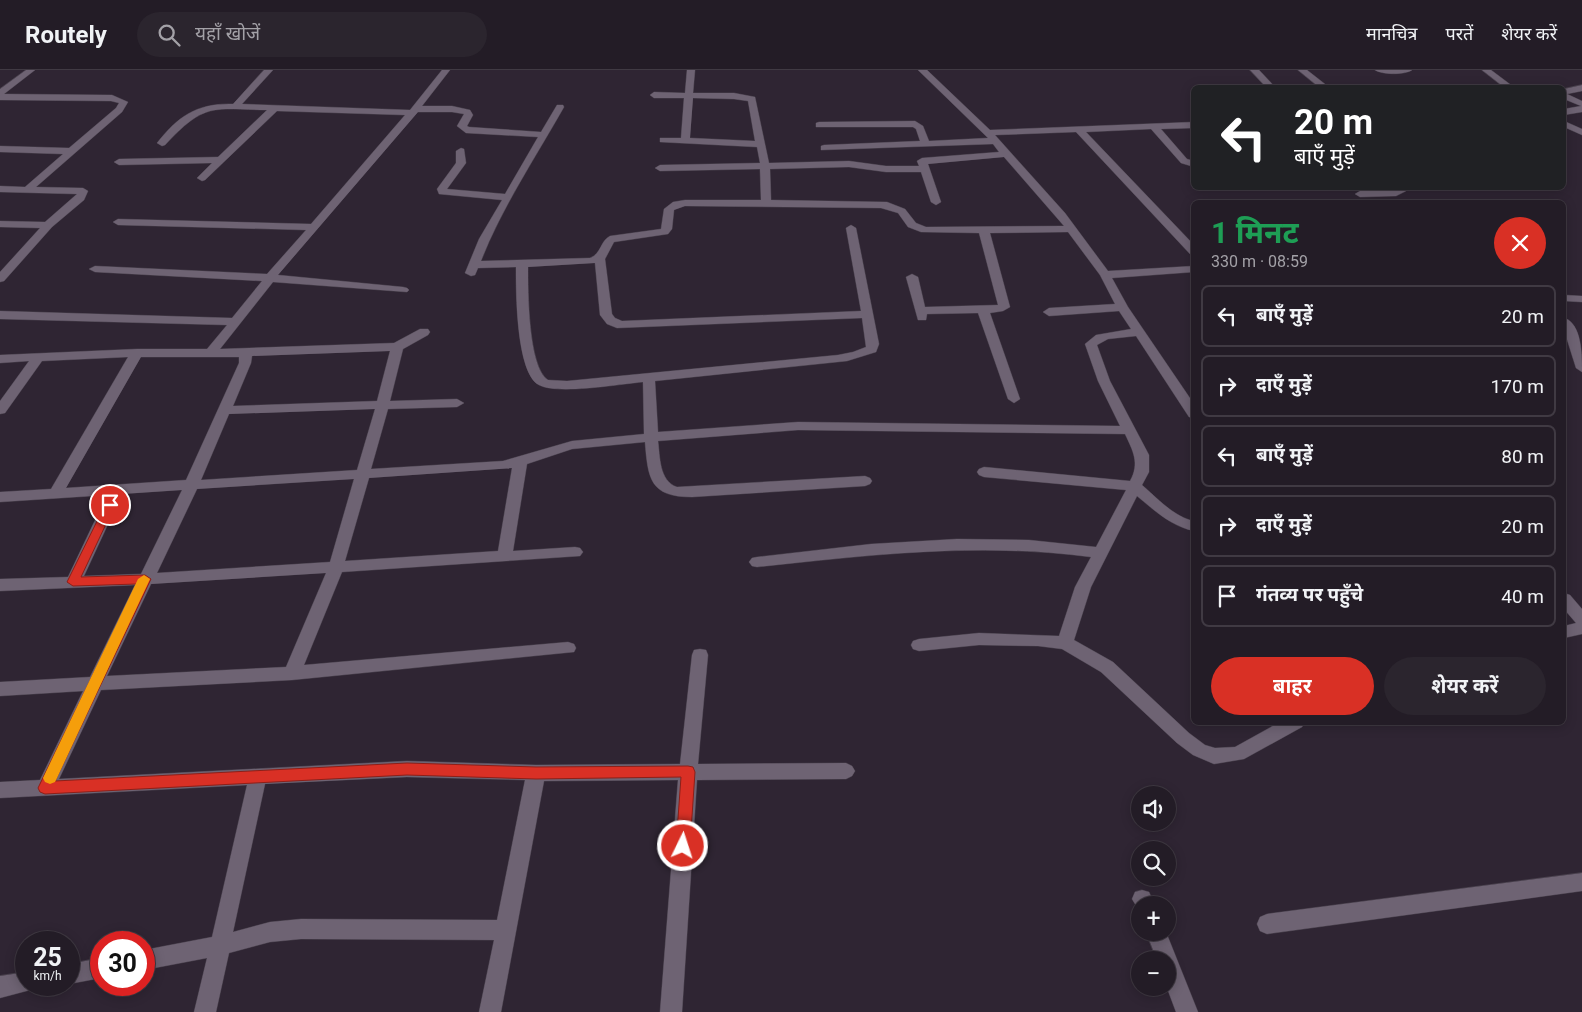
<!DOCTYPE html>
<html lang="hi">
<meta charset="utf-8">
<style>
:root{--surface:#231c26;--page:#2b252e;--text:#f1f3f6;--muted:#a3a1a7;--line:#403a43;--accent:#d93025}
body{margin:0;font-family:Roboto,"Noto Sans Devanagari",sans-serif;background:var(--page);color:var(--text);height:100vh;display:flex;flex-direction:column;font-size:19px;white-space:nowrap}
*{box-sizing:border-box;margin:0}
p{font-size:16px;color:var(--muted)}
.icon{flex:none;width:28px;height:28px;fill:none;stroke:currentColor;stroke-width:2;stroke-linecap:round;stroke-linejoin:round}
.map{position:relative;flex:1;overflow:hidden}
.side{position:absolute;left:1191px;top:130px;width:375px;height:525px;display:flex;flex-direction:column;background:var(--surface);border-radius:8px;box-shadow:0 2px 12px #0003,0 0 0 1px var(--line)}
.side>*{flex:none}
.hud{position:absolute;left:1191px;top:15px;width:375px;height:105px;border-radius:8px;box-shadow:0 2px 12px #0003,0 0 0 1px var(--line);background:#202124;color:#fff;overflow:hidden}
.buttons{position:absolute;left:1131px;top:716px;display:grid;gap:10px}
.buttons a{display:grid;place-items:center;width:45px;height:45px;border-radius:50%;background:var(--surface);box-shadow:0 2px 12px #0003,0 0 0 1px var(--line);font-size:25px}
.speed{position:absolute;left:15px;top:861px;display:flex;gap:10px;font-size:25px;font-weight:700;text-align:center}
.speed>*{display:grid;place-content:center;width:65px;height:65px;border-radius:50%;background:var(--surface);box-shadow:0 2px 12px #0003,0 0 0 1px var(--line);line-height:1}
.speed small{font-size:12px;font-weight:400}
.speed .limit{border:8px solid #d22;background:#fff;color:#111}
.pin{position:absolute;display:grid;place-items:center;width:42px;height:42px;color:#fff;margin:-21px;border:2px solid #fff;border-radius:50%;box-shadow:0 1px 5px #0007}
.me{position:absolute;width:55px;margin:-28px;rotate:4deg;stroke-linejoin:round;filter:drop-shadow(0 0 4px #0008)}
.turn{display:flex;align-items:center;gap:18px;height:105px;padding:0 20px;font-size:22px}
.turn .icon{width:65px;height:65px;stroke-width:2.5}
.turn b{display:block;font-size:35px;line-height:42px}
.round{display:grid;place-items:center;flex:none;width:52px;height:52px;border-radius:26px;background:var(--page)}
.head{display:flex;align-items:center;justify-content:space-between;height:85px;padding:0 20px}
h1{font-size:30px;font-weight:700;line-height:38px;color:#1e9e55}
.action{display:flex;gap:10px;margin-top:auto;padding:10px 20px}
.action a{flex:1;height:58px;border-radius:30px;background:var(--accent);color:#fff;font-size:20px;font-weight:700;line-height:58px;text-align:center}
.action a+a{background:var(--page);color:var(--text)}
ul{padding:0;list-style:none}
li{display:flex;align-items:center;gap:15px;height:62px;margin:0 10px 8px;padding:0 10px;border:2px solid var(--line);border-radius:8px}
li div{flex:1}
li b{display:block;font-size:19px}
li em{font-style:normal}
header{display:flex;align-items:center;gap:30px;box-sizing:border-box;height:70px;padding:0 25px;background:var(--surface);border-bottom:1px solid var(--line)}
header strong{font-size:24px}
nav{display:flex;gap:28px;margin-inline-start:auto;font-size:18px}
.search{width:350px;height:45px;background:var(--page);display:flex;align-items:center;gap:12px;box-sizing:border-box;padding:0 18px;border-radius:28px;color:var(--muted);font-size:19px}
.map>svg:first-child{display:block}
.lines{fill:none;stroke-linecap:round;stroke-linejoin:round}
.street-casing{stroke:#48404c;stroke-width:1}
.street{fill:#6e6373;fill-rule:evenodd}
.route{fill:#d93025;stroke:#8d1f18}
.slow{fill:#f59e0b}
</style>
<header>
<strong>Routely</strong>
<div class="search"><svg class="icon" aria-label="search" viewBox="0 0 24 24"><circle cx="10" cy="10" r="6"/><path d="M15 15l6 6"/></svg>यहाँ खोजें</div>
<nav><a>मानचित्र</a><a>परतें</a><a>शेयर करें</a></nav>
</header>
<div class="map">
<svg width="1582" height="942" viewBox="0 0 1582 942">
<rect width="100%" height="100%" fill="#2f2533"/>
<g class="lines">
<g class="street-casing">
<g id="street">
<polygon points="26,0 35,0 4,24 112,25 128,32 122,42 36,117 83,118 88,121 84,130 52,157 4,211 0,212 0,202 40,158 0,157 0,151 45,152 77,124 0,122 0,116 25,117 63,84 0,82 0,76 69,78 116,38 119,33 111,31 0,30 0,19"/>
<path d="M264,0H273L242,34L410,40L442,0H450L422,36H452L470,40L473,45L467,56L469,57L541,62L557,35H563L564,37C537,85 501,139 481,191L590,188C602,183 600,171 610,166L661,159L664,139L673,132L685,130H761L760,99L660,101L655,98L660,95L760,93L757,77L660,72V68H681L684,28H654L650,25L654,22L685,23L687,0H695L693,23H734L755,27L769,93L849,91L886,96H919L917,91L922,88L999,82L993,74L821,80V76L824,75L920,71L916,59L913,57H816V53L819,52L915,51L923,56L929,71L988,68L918,0H927L990,60L1194,52V58L1161,59L1187,89L1194,91V97L1181,93L1151,59L1086,62L1194,175V185L1190,184L1076,62L995,65L1065,143L1108,201L1194,196V202L1112,208L1128,237L1194,334V348L1189,347L1136,266L1108,269L1097,275L1110,311L1149,385V402L1142,415C1157,428 1174,447 1194,451V461C1171,456 1155,441 1137,426L1091,517L1074,570L1113,592L1189,663L1205,675L1215,678L1235,677L1280,652H1305L1302,657L1244,689L1214,694L1193,685L1177,673L1101,602L1062,579L1038,576L979,575L919,581L913,579L911,575L913,571L919,569L979,563L1059,566L1075,517L1091,487C976,472 871,485 757,497L752,496L749,492L752,488L757,487L871,474L957,469L1029,470L1096,477L1126,420L984,407L979,405L977,402L979,399L984,397L1130,411C1140,393 1133,381 1125,364L798,360L658,371C660,386 659,411 677,417L865,406L870,408L872,411L870,414L865,416L692,427C650,427 648,409 645,372L572,379L527,394L513,481L575,477L580,478L583,482L580,486L342,502L304,595L568,572L574,574L576,578L574,582L292,610L101,620L59,709L407,691L536,695L680,694L692,585L694,580L700,579L706,580L708,585L698,694L846,693L852,696L855,701L852,706L846,709L697,710L682,942H660L678,710L544,711L501,942H479L494,870L301,869L270,872L229,883L216,942H194L207,888L144,900V880L212,867L247,715L0,728V712L40,710L83,621L0,626V612L90,607L135,515L0,521V509L68,507L107,425L0,432V422L51,419L128,287L42,291L5,343L0,344V331L29,291L0,293V285L137,279H207L227,255L0,249V241L232,248L262,211L95,202L89,199L95,196L267,204L306,160L118,155L113,152L118,149L311,154L405,45L277,41L205,110L202,111L197,108L212,93L119,95L114,92L119,89L218,87L267,40C212,39 205,32 165,75L162,76L157,73C179,45 198,33 233,34ZM693,28L734,29L748,31L755,71L690,68ZM418,42H452L464,44L457,56L466,63L538,67L505,124L447,119L466,93L464,79L461,78L456,81V93L437,119L439,124L502,130L479,169L465,203L471,206L475,205L478,198L516,197C516,221 516,303 539,315C558,325 620,314 643,312L644,364L572,371L503,391L371,399L388,339L457,337L464,333L457,329L390,331L403,279L428,265L430,262L428,259H420L394,273L220,279L273,212L407,222L409,220L407,218L403,217L278,205ZM1004,87L1064,156L926,157L916,153L905,139L887,132L771,130L770,99L849,97L886,102H921L931,132L936,135L941,132L928,94ZM685,136L881,138L898,143L908,157L921,162L979,163L998,235L925,237L918,207L912,204L906,207L918,250H926L927,244L978,243L1008,329L1014,333L1020,329L990,243L1003,241L1010,237L990,163L1068,162L1100,205L1115,234L1049,238L1043,242L1049,246L1119,241L1131,259L1096,265L1085,274L1098,311L1120,356L798,352L658,362L655,311L847,291L876,282L879,274L856,158L851,155L846,158L861,241L622,251L615,248L612,244L605,189L614,172L668,164L672,159L674,140ZM595,193L600,245L607,254L617,258L862,248L866,277L853,282L838,285L567,311L548,310C528,297 528,220 528,197ZM390,281L377,331L233,336L251,293L252,286ZM141,287H239V293L186,410L66,418ZM375,339L357,400L201,410L229,344ZM512,398L498,481L345,491L369,408ZM354,409L330,492L157,503L197,419ZM182,420L141,504L84,506L122,424ZM326,503L286,597L107,606L151,514ZM407,707L525,710L497,850L301,849L270,852L233,862L265,714Z"/>
<polygon points="1250,0 1259,0 1276,18 1267,18"/>
<polygon points="1298,0 1307,0 1330,18 1320,18"/>
<path d="M1375,0H1412C1405,5 1382,5 1375,0Z"/>
<polygon points="1482,0 1491,0 1515,18 1505,18"/>
<polygon points="1582,15 1582,21 1567,24 1582,31 1582,42 1564,45 1564,39 1581,36 1564,29 1564,19"/>
<polygon points="1564,51 1582,59 1582,65 1564,57"/>
<polygon points="1395,118 1405,118 1406,121 1396,126 1360,127 1355,124 1360,121 1395,120"/>
<polygon points="1564,225 1582,226 1582,232 1564,231"/>
<path d="M1564,248C1582,253 1582,286 1582,302L1576,298L1564,260Z"/>
<polygon points="1564,523 1570,525 1582,539 1582,564 1564,568 1564,556 1576,553 1564,539"/>
<polygon points="1582,803 1582,821 1267,864 1260,861 1257,854 1260,847 1267,844"/>
<polygon points="1142,820 1149,822 1155,835 1140,835 1140,842 1132,829 1135,822"/>
<polygon points="1146,862 1166,862 1198,942 1176,942 1167,918 1168,890 1157,890"/>
<polygon points="101,888 101,908 69,914 69,894"/>
<polygon points="26,902 26,915 35,915 34,919 0,928 0,906"/>
</g>
</g>
<use href="#street" class="street"/>
</g>
<polygon class="route" points="110,431 115,435 81,507 145,505 151,509 55,711 407,693 536,697 688,696 693,697 695,702 690,776 688,780 683,782 678,780 676,776 681,707 536,709 407,705 45,724 40,722 38,718 137,514 73,516 67,512 105,435"/>
<polygon class="slow" points="144,505 150,509 57,708 55,712 50,714 45,712 43,708 138,509"/>
</svg>
<div class="buttons">
<a><svg class="icon" aria-label="sound" viewBox="0 0 24 24"><path d="M4 9h4l5-4v14l-5-4H4zM17 9q2 3 0 6"/></svg></a>
<a><svg class="icon" aria-label="search" viewBox="0 0 24 24"><circle cx="10" cy="10" r="6"/><path d="M15 15l6 6"/></svg></a>
<a>+</a>
<a>−</a>
</div>
<div class="speed"><div>25<small>km/h</small></div><div class="limit">30</div></div>
<div class="pin" style="left:110px;top:435px;background:#d93025"><svg class="icon" aria-label="arrive" viewBox="0 0 24 24"><path d="M6 21V4h12l-3 4 3 4H6"/></svg></div>
<svg class="me" style="left:683px;top:776px" viewBox="-20 -20 40 40"><circle r="17" fill="#d93025" stroke="#fff" stroke-width="3"/><path d="M0-11L8 9 0 5-8 9z" fill="#fff"/></svg>
<div class="hud">
<div class="turn"><svg class="icon" aria-label="left" viewBox="0 0 24 24"><path d="M17 20v-9H6M10 6l-5 5 5 5"/></svg><div><b>20 m</b>बाएँ मुड़ें</div></div>
</div>
<section class="side">
<div class="head"><div><h1>1 मिनट</h1><p>330 m · 08:59</p></div><a class="round" style="background:#d93025;color:#fff"><svg class="icon" aria-label="close" viewBox="0 0 24 24"><path d="M6 6l12 12M18 6L6 18"/></svg></a></div>
<ul>
<li><svg class="icon" aria-label="left" viewBox="0 0 24 24"><path d="M17 20v-9H6M10 6l-5 5 5 5"/></svg><div><b>बाएँ मुड़ें</b></div><em>20 m</em></li>
<li><svg class="icon" aria-label="right" viewBox="0 0 24 24"><path d="M7 20v-9h11M14 6l5 5-5 5"/></svg><div><b>दाएँ मुड़ें</b></div><em>170 m</em></li>
<li><svg class="icon" aria-label="left" viewBox="0 0 24 24"><path d="M17 20v-9H6M10 6l-5 5 5 5"/></svg><div><b>बाएँ मुड़ें</b></div><em>80 m</em></li>
<li><svg class="icon" aria-label="right" viewBox="0 0 24 24"><path d="M7 20v-9h11M14 6l5 5-5 5"/></svg><div><b>दाएँ मुड़ें</b></div><em>20 m</em></li>
<li><svg class="icon" aria-label="arrive" viewBox="0 0 24 24"><path d="M6 21V4h12l-3 4 3 4H6"/></svg><div><b>गंतव्य पर पहुँचे</b></div><em>40 m</em></li>
</ul>
<div class="action"><a>बाहर</a><a>शेयर करें</a></div>
</section>
</div>
